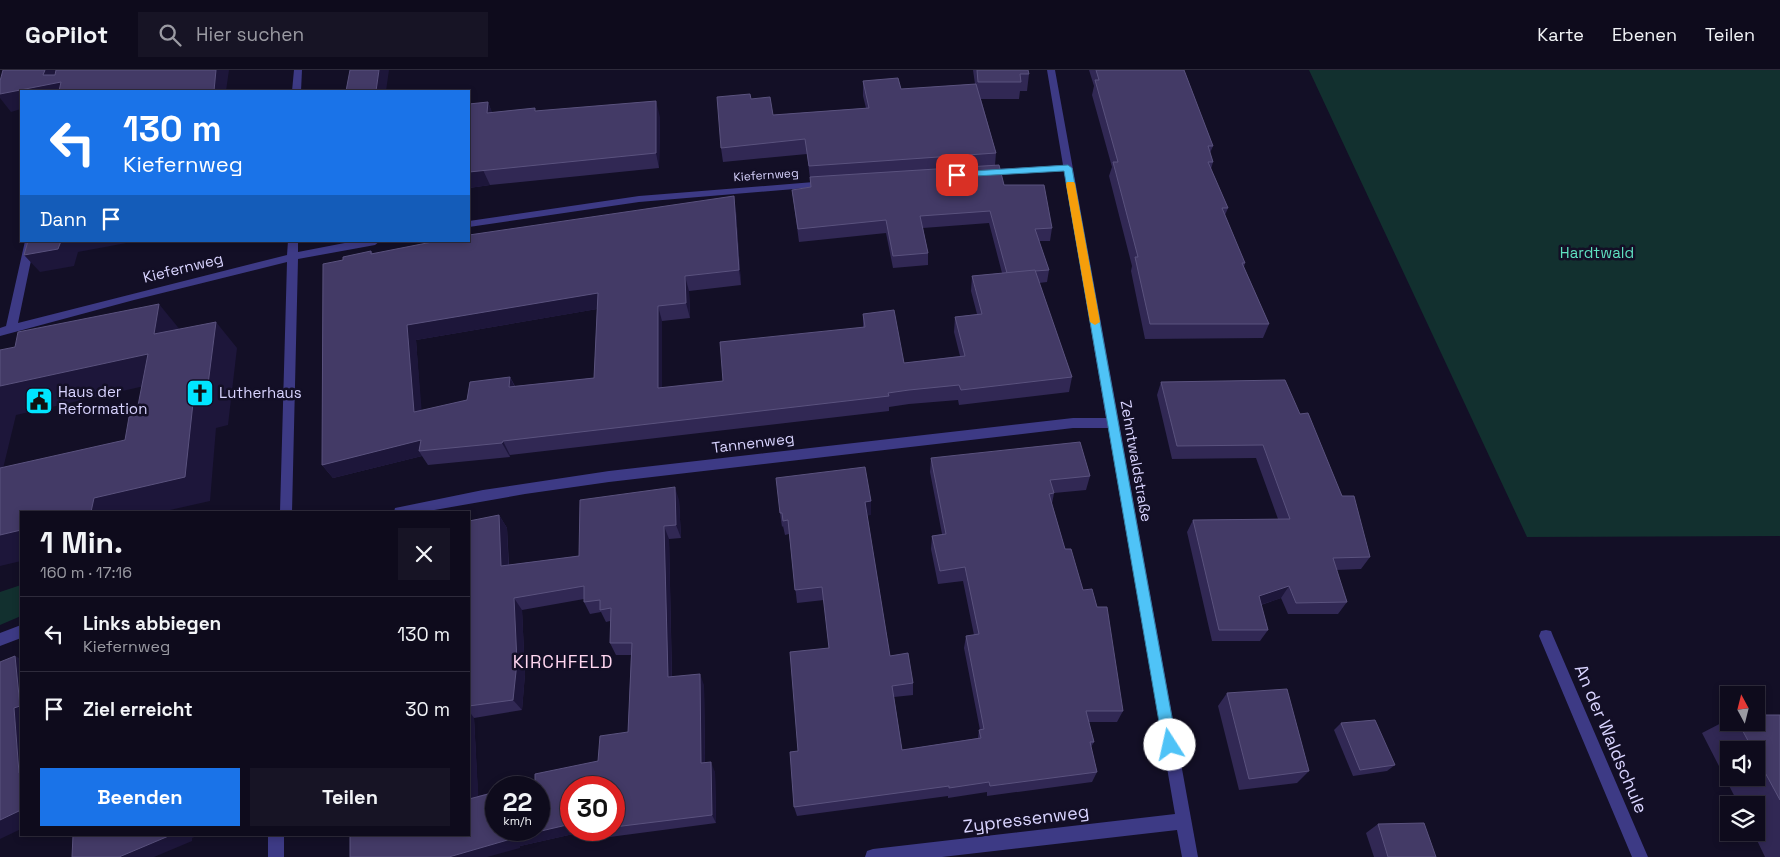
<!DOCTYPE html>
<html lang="de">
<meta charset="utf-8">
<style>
:root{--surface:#0e0b1c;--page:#171425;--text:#f1f3f6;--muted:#9b9ba3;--line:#2e2b3b;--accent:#1a73e8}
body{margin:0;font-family:"Space Grotesk",sans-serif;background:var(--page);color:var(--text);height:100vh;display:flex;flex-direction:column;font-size:19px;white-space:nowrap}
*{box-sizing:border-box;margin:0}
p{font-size:16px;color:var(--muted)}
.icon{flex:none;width:28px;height:28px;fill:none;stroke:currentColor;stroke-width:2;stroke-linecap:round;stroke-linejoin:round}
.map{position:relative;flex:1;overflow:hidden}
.panel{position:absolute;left:20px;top:441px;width:450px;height:325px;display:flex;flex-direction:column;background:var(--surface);border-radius:0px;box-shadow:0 2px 8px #0003,0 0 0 1px var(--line)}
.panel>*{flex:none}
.top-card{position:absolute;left:20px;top:20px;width:450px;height:152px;border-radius:0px;box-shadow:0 2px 8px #0003,0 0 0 1px var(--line);background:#1a73e8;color:#fff;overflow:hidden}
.needle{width:32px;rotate:353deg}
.buttons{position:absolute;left:1720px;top:616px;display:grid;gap:10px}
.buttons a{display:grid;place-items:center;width:45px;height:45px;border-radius:0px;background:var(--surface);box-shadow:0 2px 8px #0003,0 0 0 1px var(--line);font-size:25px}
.speed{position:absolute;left:485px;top:706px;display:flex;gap:10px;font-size:25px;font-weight:700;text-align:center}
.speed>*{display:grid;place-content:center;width:65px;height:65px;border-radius:50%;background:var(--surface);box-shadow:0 2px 8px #0003,0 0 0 1px var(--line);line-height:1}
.speed small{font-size:12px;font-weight:400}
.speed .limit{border:8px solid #d22;background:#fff;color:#111}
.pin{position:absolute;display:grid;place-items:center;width:42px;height:42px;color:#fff;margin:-21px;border-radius:10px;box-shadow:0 2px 8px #0006}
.me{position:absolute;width:55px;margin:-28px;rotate:350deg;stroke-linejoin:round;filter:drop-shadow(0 0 4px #0008)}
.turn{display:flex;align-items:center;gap:18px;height:105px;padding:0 20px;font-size:22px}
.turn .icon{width:65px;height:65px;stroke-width:2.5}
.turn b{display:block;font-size:35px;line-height:42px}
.then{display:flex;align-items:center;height:48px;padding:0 20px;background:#0003;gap:10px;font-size:19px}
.round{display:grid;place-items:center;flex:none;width:52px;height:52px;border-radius:0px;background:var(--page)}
.headline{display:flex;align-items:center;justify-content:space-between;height:85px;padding:0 20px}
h1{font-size:30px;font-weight:700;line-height:38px}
.primary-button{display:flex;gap:10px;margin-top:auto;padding:10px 20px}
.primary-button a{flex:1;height:58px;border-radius:0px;background:var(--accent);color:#fff;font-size:20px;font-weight:700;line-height:58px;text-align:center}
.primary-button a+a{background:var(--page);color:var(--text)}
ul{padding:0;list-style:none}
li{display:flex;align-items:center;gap:15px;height:75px;padding:0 20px;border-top:1px solid var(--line)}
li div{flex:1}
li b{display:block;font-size:19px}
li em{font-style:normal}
header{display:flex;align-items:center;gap:30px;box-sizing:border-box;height:70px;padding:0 25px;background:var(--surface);border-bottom:1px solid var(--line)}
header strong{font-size:24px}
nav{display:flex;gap:28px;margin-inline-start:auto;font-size:18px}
.search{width:350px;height:45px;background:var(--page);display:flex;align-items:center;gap:12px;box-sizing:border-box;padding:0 18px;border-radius:0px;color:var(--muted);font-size:19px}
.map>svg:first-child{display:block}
.green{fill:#12302f}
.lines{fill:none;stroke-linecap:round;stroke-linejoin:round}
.minor{fill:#3d3a85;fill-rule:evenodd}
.wall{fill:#312854;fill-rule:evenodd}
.shaded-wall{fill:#1d163a}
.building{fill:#433a66;stroke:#5a527e;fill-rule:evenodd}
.route{fill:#4fc3f7;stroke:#337fa1}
.slow{fill:#f59e0b}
.labels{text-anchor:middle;stroke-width:5;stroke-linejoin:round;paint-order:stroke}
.far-street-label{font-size:12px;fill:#d9d4ff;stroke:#130f26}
.park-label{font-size:15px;fill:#5fe0c0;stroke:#130f26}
.street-label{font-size:15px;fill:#d9d4ff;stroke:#130f26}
.poi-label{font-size:15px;fill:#d9d4ff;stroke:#130f26;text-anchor:start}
.quarter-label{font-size:18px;letter-spacing:1px;fill:#ffd6f0;stroke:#130f26}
.near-street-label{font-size:18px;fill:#d9d4ff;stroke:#130f26}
</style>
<header>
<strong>GoPilot</strong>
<div class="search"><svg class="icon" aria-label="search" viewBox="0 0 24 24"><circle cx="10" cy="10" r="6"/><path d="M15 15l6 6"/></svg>Hier suchen</div>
<nav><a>Karte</a><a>Ebenen</a><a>Teilen</a></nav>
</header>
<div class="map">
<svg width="1780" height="787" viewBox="0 0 1780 787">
<rect width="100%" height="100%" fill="#130f26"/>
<g class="green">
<polygon points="1309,0 1780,0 1780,466 1527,467"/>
<polygon points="21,515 21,546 0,555 0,522"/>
</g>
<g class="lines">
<g class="minor">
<polygon points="294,0 302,0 301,21 292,21"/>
<polygon points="1047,0 1055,0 1198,787 1182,787 1177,760 942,787 865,787 867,781 873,779 1175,744 1108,358 1073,358 609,412 525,424 423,442 394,442 395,438 400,437 483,420 609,401 1073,348 1106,348 1064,101 983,106 978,103 983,100 1063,95"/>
<polygon points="826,111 831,114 830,116 639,132 469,157 469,151 639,126"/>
<polygon points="25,171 35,171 18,253 287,185 288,171 298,171 298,182 355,171 380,171 375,175 298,189 292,442 280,442 287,192 134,230 0,266 0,258 6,256"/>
<polygon points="21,555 21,568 0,576 0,563"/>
<polygon points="1546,560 1551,561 1553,566 1648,787 1632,787 1539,566 1541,561"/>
<rect x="268" y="765" width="16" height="22"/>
</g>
</g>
<g class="wall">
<path d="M973,0H1028L1029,4L1027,21H1020L1019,29H981L996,83L995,95L1004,115L1052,158L1050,171H1039L1049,200L1047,212L1039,213L1072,307L1069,322L959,335L958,330L909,334L889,337V341L510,385V387L428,395L422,386L333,408L322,395L371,181L373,184L736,141L741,215L689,221L690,248L662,251V318L723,311L863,257V244L904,293L960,286L954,262L955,247L977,244L971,221L972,206L1002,203L989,153L923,158L928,183V195L893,198L886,163L799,172L792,120L811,117L807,84L723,92L721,78L751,29L773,45L866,38L863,26V11L901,19L975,14ZM597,239L594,308L515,316L510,307L467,330L421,341L416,270Z"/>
<polygon points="1089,0 1184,0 1213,76 1210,83 1213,92 1211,99 1228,138 1225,145 1245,193 1244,197 1269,254 1263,268 1145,269 1131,201 1132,196 1109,106 1112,97 1092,25 1094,16"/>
<polygon points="488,32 492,43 536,41 660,47 659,98 490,115 469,118"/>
<polygon points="1161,312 1300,344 1342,426 1370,487 1361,499 1336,500 1347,532 1338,544 1288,544 1281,528 1261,535 1268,560 1260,571 1212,571 1187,462 1193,450 1278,449 1256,388 1172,389 1157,325"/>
<polygon points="931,388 1090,406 1086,420 1054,423 1052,434 1065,479 1083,520 1123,641 1117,652 1089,652 1094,672 1091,677 1097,702 1092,712 987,726 987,722 948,728 948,726 797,746 794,737 798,681 829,578 824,530 797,533 789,464 785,465 783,456 782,457 780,443 871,445 867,445 890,586 913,613 913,625 894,627 902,680 978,668 979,660 980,660 964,578 966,566 974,565 963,511 938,514 931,479 932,466 942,464 930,402"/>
<path d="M679,430L681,468L669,469L672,607L704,615L705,693L715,702L716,753L602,768L595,760H614V718L571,760H591L520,776V778L469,765V451L499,445L507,458L509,495L579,486ZM584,529V532L590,544L601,542L606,552L610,551V573L616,585H631L628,662L598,691L535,711L478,726L474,648L522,640L525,604L522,540Z"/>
<polygon points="1227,623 1309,701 1297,713 1239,720 1218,636"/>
<path d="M1780,645V787H1765L1753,762H1756V735H1739L1702,663L1729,649V652H1756ZM1729,680H1756V708H1729Z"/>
<polygon points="1341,653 1395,695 1387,701 1353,706 1334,660"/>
<polygon points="1378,754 1436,787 1374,787 1366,763"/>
</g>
<g class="shaded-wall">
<polygon points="45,0 62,0 68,21 21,21 21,39 11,42 0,28 0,24 43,5"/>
<polygon points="216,0 229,0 226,21 214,21"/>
<polygon points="379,0 389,0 386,21 376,21"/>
<polygon points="656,31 660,47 659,98 656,83"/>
<polygon points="488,32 494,47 487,43"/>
<polygon points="483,100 490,115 469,118 469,102"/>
<polygon points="734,126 736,141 741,215 739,200"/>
<polygon points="61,171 137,171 78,182 74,196 40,202 24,185"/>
<polygon points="685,206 689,221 690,248 686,233"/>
<polygon points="598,223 603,238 416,270 423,357 414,342 407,255"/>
<polygon points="159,234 181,261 154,264"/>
<polygon points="658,236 662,251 662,333 658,318"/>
<polygon points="216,252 237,278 228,355 216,358 210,431 161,442 91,442 94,428 193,333"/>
<polygon points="148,284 171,310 16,345 0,411 0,316"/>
<polygon points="510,307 517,322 509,317"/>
<polygon points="421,370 419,381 422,386 333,408 322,395"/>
<polygon points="503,371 510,385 510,387 502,373"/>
<polygon points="675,417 679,430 681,468 676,455"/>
<polygon points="871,431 871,445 865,446 865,432"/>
<polygon points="499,445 507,458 509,509 501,496"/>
<polygon points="664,456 669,469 672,618 668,607"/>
<polygon points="21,460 21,491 0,496 0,465"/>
<polygon points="1289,516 1281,528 1251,538 1259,526"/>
<polygon points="514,528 522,540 525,604 522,640 513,630"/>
<polygon points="15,586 21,589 21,704 19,703 14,638"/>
<polygon points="700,604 704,615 705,703 701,693"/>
<polygon points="469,641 474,648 479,738 469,729"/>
<polygon points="711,692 715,702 716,753 712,745"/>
<polygon points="21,740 21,759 0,769 0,750"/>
<polygon points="571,754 571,760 591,760 520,776 520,778 487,787 449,787 511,768"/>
<polygon points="171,765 199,765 192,768 192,771 154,787 119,787"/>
</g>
<g class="building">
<polygon points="3,0 45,0 43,5 55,5 56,0 216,0 214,21 59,21 61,12 0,24 0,11"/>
<polygon points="350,0 379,0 376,21 346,21"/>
<polygon points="977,0 1028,0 1029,4 1020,4 1021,12 978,12"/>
<polygon points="1096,0 1184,0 1213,76 1208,76 1213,92 1208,92 1228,138 1222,138 1245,193 1242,193 1269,254 1150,254 1135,187 1138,187 1113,92 1118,92 1095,10 1099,10"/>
<polygon points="898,8 901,19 976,14 996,83 809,96 805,69 721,78 717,27 750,24 751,29 770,27 773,45 869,38 863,11"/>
<polygon points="656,31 656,83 469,102 469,34 488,32 487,43 535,38 535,41"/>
<polygon points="999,95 1004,115 1044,115 1052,158 1035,159 1049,200 1007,203 990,141 920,146 928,183 893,186 886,150 798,159 792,120 811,117 810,107"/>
<path d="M734,126L739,200L685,206L686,233L658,236V318L723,311L720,272L865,257L863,244L894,240L904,293L965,286L955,247L982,244L972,206L1035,200L1072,307L961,320L959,315L909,320L888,323L889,326L503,371L502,373L419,381L421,370L322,395L323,194L343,190V187L371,181V184L437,171H469V165ZM598,223L594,308L509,317L510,307L470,312L467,330L414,342L407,255Z"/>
<polygon points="28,171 61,171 58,179 24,185"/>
<polygon points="159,234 154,264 216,252 206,330 193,333 185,407 94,428 91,442 21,442 21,460 0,465 0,398 125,370 129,347 136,346 148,284 0,316 0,280 15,277 18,262"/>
<polygon points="1285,310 1300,344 1308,343 1342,426 1354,426 1370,487 1333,488 1347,532 1296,533 1289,516 1259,526 1268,560 1219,560 1193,450 1290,449 1263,375 1177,376 1161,312"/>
<polygon points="1080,372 1090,406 1050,410 1054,423 1049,424 1065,479 1071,479 1083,520 1092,519 1097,537 1107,537 1123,641 1086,641 1094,672 1090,672 1097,702 990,716 989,712 949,718 949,716 794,737 790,682 798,681 790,582 829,578 822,517 795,520 788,450 783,451 782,443 780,443 776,408 865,397 871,431 865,432 890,586 908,583 913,613 892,616 902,680 981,668 979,660 984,659 966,566 979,564 965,497 940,501 932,466 946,464 931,388"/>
<polygon points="675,417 676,455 664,456 668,607 700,604 701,693 711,692 712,745 614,757 614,718 571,718 571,754 511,768 511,769 449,787 350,787 350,765 469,765 469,723 469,729 496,722 496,760 539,760 539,718 512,718 535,711 535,704 598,691 600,666 628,662 632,573 610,573 611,538 600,540 600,530 584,532 584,516 514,528 517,592 513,630 469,636 469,451 499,445 501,496 579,486 580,430"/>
<polygon points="15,586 20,636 14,638 19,703 21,702 21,740 0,750 0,592"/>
<polygon points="1287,619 1309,701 1249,709 1227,623"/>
<polygon points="1756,645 1780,645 1780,730 1756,686 1756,680 1753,680 1738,652 1756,652"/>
<polygon points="1375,650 1395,695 1360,700 1341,653"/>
<polygon points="1424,753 1436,787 1388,787 1378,754"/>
<polygon points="73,765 171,765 119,787 72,787"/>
</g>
<polygon class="route" points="1068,95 1072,98 1177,675 1175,680 1170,682 1165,680 1163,675 1064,101 957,107 953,105 957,102"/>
<polygon class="slow" points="1067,112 1074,112 1075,114 1100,252 1095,255 1090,252 1066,114"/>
<defs>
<g id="church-square" transform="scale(1.4375)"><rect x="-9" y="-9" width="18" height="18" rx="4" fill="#00e5ff" stroke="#130f26"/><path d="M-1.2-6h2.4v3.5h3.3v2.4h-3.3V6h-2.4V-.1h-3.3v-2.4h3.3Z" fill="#111"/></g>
<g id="civic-square" transform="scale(1.4375)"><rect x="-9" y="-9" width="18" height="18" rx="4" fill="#00e5ff" stroke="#130f26"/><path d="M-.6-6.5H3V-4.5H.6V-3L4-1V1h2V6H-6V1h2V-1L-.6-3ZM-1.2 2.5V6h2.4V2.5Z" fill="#111"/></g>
</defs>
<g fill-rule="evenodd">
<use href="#church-square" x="200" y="323"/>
<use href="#civic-square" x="39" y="331"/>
</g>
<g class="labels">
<g class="far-street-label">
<text transform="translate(766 105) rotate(-4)" y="4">Kiefernweg</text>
</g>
<g class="park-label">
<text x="1597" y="188">Hardtwald</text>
</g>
<g class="street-label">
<text transform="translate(183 198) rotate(-14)" y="5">Kiefernweg</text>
<text transform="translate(753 373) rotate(-7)" y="5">Tannenweg</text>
<text transform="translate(1136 391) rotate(80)" y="5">Zehntwaldstraße</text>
</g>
<g class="poi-label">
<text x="58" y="327">Haus der<tspan x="58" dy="17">Reformation</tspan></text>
<text x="219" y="328">Lutherhaus</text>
</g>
<g class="quarter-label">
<text x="563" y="598">KIRCHFELD</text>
</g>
<g class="near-street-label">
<text transform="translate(1611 669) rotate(67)" y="6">An der Waldschule</text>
<text transform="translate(1026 749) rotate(-7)" y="6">Zypressenweg</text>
</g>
</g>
</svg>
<div class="buttons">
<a><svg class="needle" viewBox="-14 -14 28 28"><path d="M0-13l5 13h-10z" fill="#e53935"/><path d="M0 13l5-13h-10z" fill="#9b9ba3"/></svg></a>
<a><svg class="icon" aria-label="sound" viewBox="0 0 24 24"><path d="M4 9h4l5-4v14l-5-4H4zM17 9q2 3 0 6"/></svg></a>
<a><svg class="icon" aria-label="layers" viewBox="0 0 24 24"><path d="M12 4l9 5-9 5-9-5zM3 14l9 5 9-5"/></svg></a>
</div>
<div class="speed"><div>22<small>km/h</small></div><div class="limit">30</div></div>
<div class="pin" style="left:957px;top:105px;background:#d93025"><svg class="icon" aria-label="arrive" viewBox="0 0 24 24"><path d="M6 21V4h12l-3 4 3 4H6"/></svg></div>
<svg class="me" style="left:1170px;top:675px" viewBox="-20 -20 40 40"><circle r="19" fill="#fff"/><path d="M0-13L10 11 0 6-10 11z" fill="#4fc3f7"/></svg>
<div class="top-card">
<div class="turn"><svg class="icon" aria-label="left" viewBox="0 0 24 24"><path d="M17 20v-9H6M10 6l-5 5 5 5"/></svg><div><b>130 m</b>Kiefernweg</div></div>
<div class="then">Dann<svg class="icon" aria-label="arrive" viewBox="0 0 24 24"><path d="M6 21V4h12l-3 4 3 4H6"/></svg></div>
</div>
<section class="panel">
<div class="headline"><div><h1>1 Min.</h1><p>160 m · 17:16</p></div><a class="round"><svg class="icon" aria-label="close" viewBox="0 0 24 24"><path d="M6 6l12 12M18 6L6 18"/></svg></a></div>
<ul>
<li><svg class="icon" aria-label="left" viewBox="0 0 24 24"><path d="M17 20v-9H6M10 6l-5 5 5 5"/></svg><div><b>Links abbiegen</b><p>Kiefernweg</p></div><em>130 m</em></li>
<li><svg class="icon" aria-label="arrive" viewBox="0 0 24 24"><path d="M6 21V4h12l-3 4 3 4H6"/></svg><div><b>Ziel erreicht</b></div><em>30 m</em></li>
</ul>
<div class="primary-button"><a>Beenden</a><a>Teilen</a></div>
</section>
</div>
